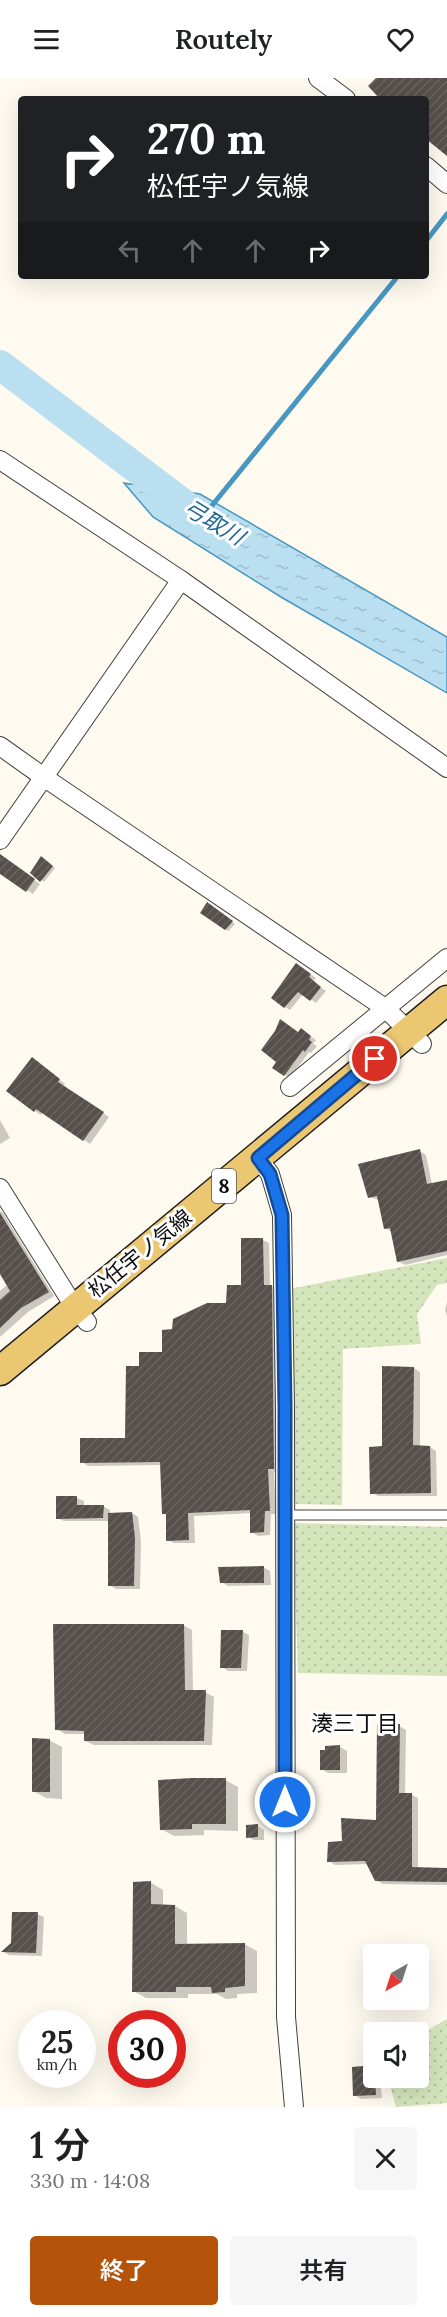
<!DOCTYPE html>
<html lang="ja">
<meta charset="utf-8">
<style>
:root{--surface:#fff;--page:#f6f6f6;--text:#202124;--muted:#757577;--accent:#b45309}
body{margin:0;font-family:Lora,"Noto Sans JP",serif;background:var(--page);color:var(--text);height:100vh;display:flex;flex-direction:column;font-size:22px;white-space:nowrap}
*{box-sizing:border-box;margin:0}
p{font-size:20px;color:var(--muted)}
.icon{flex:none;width:33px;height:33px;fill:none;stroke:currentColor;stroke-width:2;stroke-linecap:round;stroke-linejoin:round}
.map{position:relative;height:2029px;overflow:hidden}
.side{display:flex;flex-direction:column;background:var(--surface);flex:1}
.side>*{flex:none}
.top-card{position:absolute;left:18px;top:18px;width:411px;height:183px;border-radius:6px;box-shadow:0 6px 24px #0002;background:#202124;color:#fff;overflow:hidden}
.needle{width:39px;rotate:219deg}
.fabs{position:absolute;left:363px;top:1866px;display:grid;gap:12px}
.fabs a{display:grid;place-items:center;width:66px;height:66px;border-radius:6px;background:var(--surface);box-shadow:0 6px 24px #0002;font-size:30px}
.speed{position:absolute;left:18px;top:1932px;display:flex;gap:12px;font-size:30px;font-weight:700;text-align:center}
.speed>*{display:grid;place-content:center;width:78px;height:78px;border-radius:50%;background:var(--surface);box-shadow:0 6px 24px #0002;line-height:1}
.speed small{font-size:15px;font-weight:400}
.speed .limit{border:9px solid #d22;background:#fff;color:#111}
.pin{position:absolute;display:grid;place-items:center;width:51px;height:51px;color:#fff;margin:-26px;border:3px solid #fff;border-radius:50%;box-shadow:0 2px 6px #0007}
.me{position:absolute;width:66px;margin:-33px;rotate:0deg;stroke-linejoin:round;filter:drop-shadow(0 0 4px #0008)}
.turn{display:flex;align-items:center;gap:21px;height:126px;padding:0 30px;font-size:27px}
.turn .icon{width:78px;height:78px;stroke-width:2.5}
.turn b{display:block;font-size:42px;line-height:51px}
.lanes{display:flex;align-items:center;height:57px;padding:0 30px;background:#0003;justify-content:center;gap:30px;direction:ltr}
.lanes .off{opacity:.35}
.round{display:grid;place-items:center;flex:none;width:63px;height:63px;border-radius:6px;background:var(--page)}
.overview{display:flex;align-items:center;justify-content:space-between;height:102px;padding:0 30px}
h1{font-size:36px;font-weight:600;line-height:45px}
.cta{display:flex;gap:12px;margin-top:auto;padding:12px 30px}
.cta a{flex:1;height:69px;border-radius:6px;background:var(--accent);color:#fff;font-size:24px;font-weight:600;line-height:69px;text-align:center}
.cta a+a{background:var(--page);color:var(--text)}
header{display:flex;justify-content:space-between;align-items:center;height:78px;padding:0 30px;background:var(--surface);font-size:27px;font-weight:600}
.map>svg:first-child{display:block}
.grass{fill:url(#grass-dots)}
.water{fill:url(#water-ripples);stroke:#4797c1;stroke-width:1.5}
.shadow{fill:#0003}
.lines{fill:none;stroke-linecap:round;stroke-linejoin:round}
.stream{stroke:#4797c1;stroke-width:5}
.river{stroke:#b9dff1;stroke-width:30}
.building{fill:url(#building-hatch)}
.service-casing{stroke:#414141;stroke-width:11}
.minor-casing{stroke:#414141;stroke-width:20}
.primary-casing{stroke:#1f1f1f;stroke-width:31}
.service{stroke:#fff;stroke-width:9}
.minor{stroke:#fff;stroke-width:18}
.primary{stroke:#ecc772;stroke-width:28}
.route-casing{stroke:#114b97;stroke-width:15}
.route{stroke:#1a73e8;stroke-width:10}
.labels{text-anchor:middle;stroke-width:6;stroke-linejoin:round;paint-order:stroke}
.shield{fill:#fff;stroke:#565656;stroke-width:1.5}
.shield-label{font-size:20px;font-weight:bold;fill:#0e0e0e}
.street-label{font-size:21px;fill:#0e0e0e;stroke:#fff}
.water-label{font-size:22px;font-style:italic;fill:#226995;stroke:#fff}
.neighbourhood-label{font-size:22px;fill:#0e0e0e;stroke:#fff}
</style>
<header><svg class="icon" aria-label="menu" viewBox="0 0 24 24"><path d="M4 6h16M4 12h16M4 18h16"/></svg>Routely<svg class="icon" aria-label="heart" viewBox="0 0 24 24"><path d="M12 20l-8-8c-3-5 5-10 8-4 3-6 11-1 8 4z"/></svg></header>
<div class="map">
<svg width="447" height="2029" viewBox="0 0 447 2029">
<defs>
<pattern id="grass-dots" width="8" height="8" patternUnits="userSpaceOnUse" patternTransform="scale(1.5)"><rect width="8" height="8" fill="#d4e5bc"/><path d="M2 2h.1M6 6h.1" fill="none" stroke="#b5c3a0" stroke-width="1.8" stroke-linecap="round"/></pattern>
<pattern id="water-ripples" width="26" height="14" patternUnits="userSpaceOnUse" patternTransform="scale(1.5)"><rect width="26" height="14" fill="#b9dff1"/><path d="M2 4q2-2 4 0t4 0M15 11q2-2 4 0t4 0" fill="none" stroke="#9ebecd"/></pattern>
<pattern id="building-hatch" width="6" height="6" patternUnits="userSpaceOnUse" patternTransform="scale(1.5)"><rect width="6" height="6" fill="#564f4b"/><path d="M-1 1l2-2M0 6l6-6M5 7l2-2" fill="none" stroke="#696461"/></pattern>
</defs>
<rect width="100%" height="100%" fill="#fefaf0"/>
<g class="grass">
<polygon points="447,1180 447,1205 437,1207 417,1236 421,1266 343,1271 342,1427 295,1426 289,1211"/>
<polygon points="293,1445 447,1449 447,1598 298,1595"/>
<polygon points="447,1941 447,2025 396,2029 388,2000 418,2000 419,1957"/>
</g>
<polygon class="water" points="124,405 200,416 447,559 447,615 281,519 153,439"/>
<g class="shadow">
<polygon points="41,780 55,790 44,804 32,794"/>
<polygon points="0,785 11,785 40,806 33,816 0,795"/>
<polygon points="208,826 235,846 228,853 202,835"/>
<polygon points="302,890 316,900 313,904 326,913 316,925 303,916 290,932 285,929"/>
<polygon points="298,955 306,955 316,962 313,966 317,968 311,975 309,974 290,1000 285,997"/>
<polygon points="33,981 65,1006 63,1008 109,1039 90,1066 43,1034 41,1037 35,1033 8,1013"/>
<polygon points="0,1042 10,1060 0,1066"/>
<polygon points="420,1073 426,1077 432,1106 447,1103 447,1177 405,1187 398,1183 392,1154 385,1150 379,1122 369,1119"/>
<polygon points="0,1133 3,1135 54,1218 28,1234 0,1259 0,1213 8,1206 0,1193"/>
<polygon points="263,1162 269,1165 270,1207 278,1212 280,1394 274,1394 276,1436 271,1436 270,1457 258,1458 251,1454 252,1435 194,1438 195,1465 174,1465 168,1462 168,1438 163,1435 162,1387 88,1388 82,1384 127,1361 141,1289 163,1275 174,1253 228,1227 242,1209"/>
<polygon points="447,1224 447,1238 445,1232"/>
<polygon points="414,1290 420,1294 420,1369 430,1369 436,1373 437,1418 378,1418 372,1415 384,1370"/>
<polygon points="57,1419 77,1420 84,1423 84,1428 103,1428 110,1432 110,1437 132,1435 138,1439 141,1464 140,1511 116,1511 109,1507 109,1443 64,1443 57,1440"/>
<polygon points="263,1489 270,1493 271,1507 228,1508 221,1504"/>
<polygon points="183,1547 192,1552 193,1614 205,1614 214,1619 212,1667 94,1667 85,1663 85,1656 65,1656 57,1651"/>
<polygon points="243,1554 249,1557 247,1593 228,1593 222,1589"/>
<polygon points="399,1648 406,1652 405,1717 412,1717 418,1720 418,1791 447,1791 447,1807 383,1806 376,1802 368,1786 335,1787 329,1783 343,1765 378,1744"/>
<polygon points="49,1662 62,1669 62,1721 46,1720 33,1713"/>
<polygon points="326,1669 340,1669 347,1673 347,1695 328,1695 321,1691"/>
<polygon points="225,1702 238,1709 238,1753 204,1752 204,1757 174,1758 161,1751"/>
<polygon points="258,1748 264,1752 264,1762 254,1762 248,1759"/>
<polygon points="150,1804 163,1812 163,1828 175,1828 187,1835 187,1867 244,1866 257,1873 257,1915 237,1916 237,1920 226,1921 217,1916 188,1916 188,1920 146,1920 133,1913"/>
<polygon points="37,1836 44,1839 42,1878 9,1877 4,1874"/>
<polygon points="374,2000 380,2000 382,2020 361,2021 355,2017"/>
</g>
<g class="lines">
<g class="stream">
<polyline points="426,163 447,136"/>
<polyline points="210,430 398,198"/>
</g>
<polyline class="river" points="0,287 194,434"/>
</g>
<g class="building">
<polygon points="376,0 447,0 447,78 426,61 426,21 380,21 368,8"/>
<polygon points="0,776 35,801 26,814 0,796"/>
<polygon points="41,778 53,788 40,804 30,795"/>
<polygon points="207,824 233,843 225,852 200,835"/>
<polygon points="296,885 311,896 309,899 321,909 310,923 298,914 284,930 271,920"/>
<polygon points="280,941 298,954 301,950 311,958 309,962 312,964 305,974 303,972 284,998 272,990 276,984 261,972 275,953"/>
<polygon points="32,979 60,1001 58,1004 104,1034 83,1063 36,1031 34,1034 6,1013"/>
<polygon points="420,1071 427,1106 447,1102 447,1173 397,1184 390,1150 384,1151 377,1118 368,1120 358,1086"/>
<polygon points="0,1135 49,1214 21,1230 0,1250 0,1222 10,1213 0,1196"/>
<polygon points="241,1160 263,1160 264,1207 272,1207 274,1391 268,1391 270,1433 265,1433 264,1454 250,1455 250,1432 188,1435 189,1462 166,1463 166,1436 162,1436 160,1384 80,1385 80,1360 125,1360 126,1288 139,1288 139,1274 162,1274 162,1252 172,1251 173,1241 207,1225 226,1225 227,1207 241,1207"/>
<polygon points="382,1288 414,1289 413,1367 430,1368 431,1415 370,1416 369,1369 382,1368"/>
<polygon points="56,1418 77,1418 77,1427 104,1427 103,1440 56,1441"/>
<polygon points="132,1434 135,1460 134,1508 108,1508 108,1435"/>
<polygon points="264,1488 264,1505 220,1505 218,1489"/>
<polygon points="53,1546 184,1546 185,1612 206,1612 204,1663 84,1663 84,1653 55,1652"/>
<polygon points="221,1552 243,1552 241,1590 220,1590"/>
<polygon points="377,1646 400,1646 399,1715 412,1715 412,1789 447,1790 447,1804 375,1803 365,1783 327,1784 328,1764 342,1763 341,1740 376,1742"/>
<polygon points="32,1660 50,1661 50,1714 32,1714"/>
<polygon points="340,1667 340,1692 320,1692 320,1672 325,1672 325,1668"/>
<polygon points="192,1700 226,1700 226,1746 192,1746 192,1751 160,1752 158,1702"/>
<polygon points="258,1746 258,1759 246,1760 246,1747"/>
<polygon points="151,1803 151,1826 175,1827 175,1866 245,1865 245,1908 225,1910 225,1914 212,1915 211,1909 176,1909 176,1914 132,1914 133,1804"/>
<polygon points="12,1834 38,1834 36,1875 1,1874 11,1865"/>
<polygon points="374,1987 376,2017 353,2018 352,1989"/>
</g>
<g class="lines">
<g class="service-casing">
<polyline id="service" points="285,1437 447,1437"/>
</g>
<g class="minor-casing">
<g id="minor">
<polyline points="318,0 346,21"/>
<polyline points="426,88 447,106"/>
<polyline points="0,382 181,502 447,690"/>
<polyline points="0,668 45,700 385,930 422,966"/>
<polyline points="0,762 181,502"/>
<polyline points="290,1009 447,880"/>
<polyline points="258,1080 270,1096 282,1137 285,1329 286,1939 294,2029"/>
<polyline points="0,1110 75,1230 87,1244"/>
</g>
</g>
<g class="primary-casing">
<polyline id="primary" points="0,1293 447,922"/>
</g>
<use href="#service" class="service"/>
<use href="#minor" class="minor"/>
<use href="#primary" class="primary"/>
</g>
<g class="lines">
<g class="route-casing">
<polyline id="route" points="285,1724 285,1329 282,1137 270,1096 258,1080 375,981"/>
</g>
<use href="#route" class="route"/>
</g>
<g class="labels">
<rect class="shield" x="212" y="1091" width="24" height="34" rx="4.5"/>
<g class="shield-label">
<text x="224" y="1115">8</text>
</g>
<g class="street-label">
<text transform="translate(140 1176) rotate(-39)" y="7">松任宇ノ気線</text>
</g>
<g class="water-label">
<text transform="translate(214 444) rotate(31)" y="8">弓取川</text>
</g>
<g class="neighbourhood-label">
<text x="355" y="1653">湊三丁目</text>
</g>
</g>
</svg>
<div class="fabs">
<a><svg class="needle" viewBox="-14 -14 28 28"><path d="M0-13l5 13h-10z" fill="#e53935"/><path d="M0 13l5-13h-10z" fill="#757577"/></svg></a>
<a><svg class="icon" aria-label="sound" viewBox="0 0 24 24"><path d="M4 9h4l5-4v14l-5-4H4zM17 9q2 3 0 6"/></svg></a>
</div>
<div class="speed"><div>25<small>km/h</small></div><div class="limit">30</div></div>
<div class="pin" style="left:375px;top:981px;background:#d93025"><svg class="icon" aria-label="arrive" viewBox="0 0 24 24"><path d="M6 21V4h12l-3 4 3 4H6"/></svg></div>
<svg class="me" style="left:285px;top:1724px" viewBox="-20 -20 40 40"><circle r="17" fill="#1a73e8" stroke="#fff" stroke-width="3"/><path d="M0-11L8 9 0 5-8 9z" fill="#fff"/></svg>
<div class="top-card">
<div class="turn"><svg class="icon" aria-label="right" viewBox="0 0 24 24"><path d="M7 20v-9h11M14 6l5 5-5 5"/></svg><div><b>270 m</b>松任宇ノ気線</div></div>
<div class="lanes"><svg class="icon off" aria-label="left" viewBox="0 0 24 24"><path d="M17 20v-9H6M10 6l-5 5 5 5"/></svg><svg class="icon off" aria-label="ahead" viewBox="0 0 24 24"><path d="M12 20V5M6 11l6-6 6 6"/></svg><svg class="icon off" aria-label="ahead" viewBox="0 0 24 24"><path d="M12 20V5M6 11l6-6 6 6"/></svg><svg class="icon" aria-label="right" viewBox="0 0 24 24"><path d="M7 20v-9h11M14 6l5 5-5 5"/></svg></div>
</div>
</div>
<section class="side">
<div class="overview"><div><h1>1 分</h1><p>330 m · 14:08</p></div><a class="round"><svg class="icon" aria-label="close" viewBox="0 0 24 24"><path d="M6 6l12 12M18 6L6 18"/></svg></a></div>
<div class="cta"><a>終了</a><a>共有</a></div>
</section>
